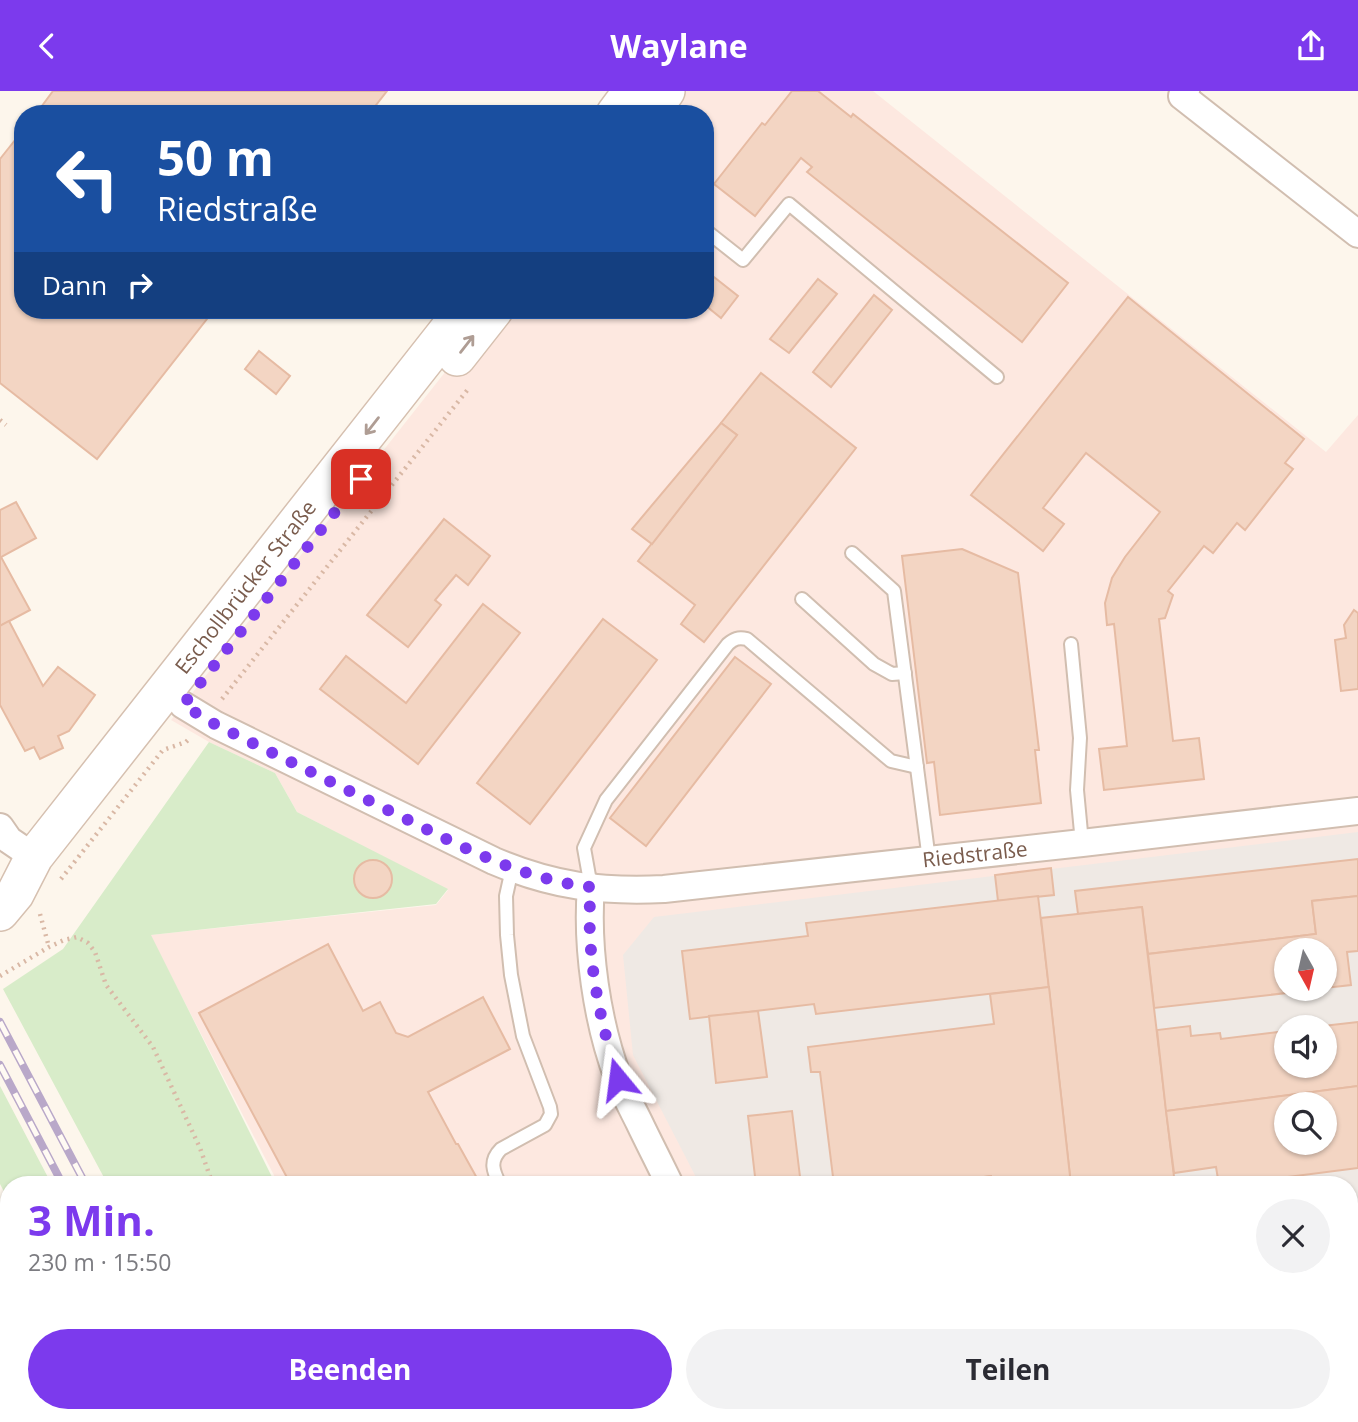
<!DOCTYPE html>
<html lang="de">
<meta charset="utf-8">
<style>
:root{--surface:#fff;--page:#f2f2f3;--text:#2b2b33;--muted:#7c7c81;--accent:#7c3aed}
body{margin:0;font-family:"Open Sans",sans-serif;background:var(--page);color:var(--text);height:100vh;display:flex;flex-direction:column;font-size:26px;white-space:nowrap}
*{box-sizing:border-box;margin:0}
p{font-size:23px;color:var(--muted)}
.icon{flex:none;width:38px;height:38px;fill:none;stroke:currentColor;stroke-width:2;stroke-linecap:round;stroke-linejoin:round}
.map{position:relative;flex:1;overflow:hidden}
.drawer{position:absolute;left:0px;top:1085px;width:1358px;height:247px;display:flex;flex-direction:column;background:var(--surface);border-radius:28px 28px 0 0;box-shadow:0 2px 5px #0004}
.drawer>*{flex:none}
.top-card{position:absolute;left:14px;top:14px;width:700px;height:214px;border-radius:28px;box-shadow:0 2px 5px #0004;background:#1a4fa0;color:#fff;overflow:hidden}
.needle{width:46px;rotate:172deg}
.fabs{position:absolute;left:1274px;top:847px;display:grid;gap:14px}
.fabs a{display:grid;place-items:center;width:63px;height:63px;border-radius:50%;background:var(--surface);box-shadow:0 2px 5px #0004;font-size:35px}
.pin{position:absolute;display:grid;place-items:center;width:60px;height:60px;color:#fff;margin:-30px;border-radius:14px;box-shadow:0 4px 10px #0006}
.me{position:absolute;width:77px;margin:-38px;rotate:344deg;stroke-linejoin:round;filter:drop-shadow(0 0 5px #0008)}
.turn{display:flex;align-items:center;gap:24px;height:147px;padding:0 28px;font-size:32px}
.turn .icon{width:91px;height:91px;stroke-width:2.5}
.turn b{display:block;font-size:49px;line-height:60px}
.then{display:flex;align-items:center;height:66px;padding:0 28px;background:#0003;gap:14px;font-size:26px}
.round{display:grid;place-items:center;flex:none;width:74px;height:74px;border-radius:37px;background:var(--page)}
.summary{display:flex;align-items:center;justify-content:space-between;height:119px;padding:0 28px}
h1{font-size:42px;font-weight:700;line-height:52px;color:var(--accent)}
.button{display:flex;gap:14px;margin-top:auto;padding:14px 28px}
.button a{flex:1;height:80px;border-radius:42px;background:var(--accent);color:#fff;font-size:28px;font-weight:700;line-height:80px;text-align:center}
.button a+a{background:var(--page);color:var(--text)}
header{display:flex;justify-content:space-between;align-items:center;height:91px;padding:0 28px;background:var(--accent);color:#fff;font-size:32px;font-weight:700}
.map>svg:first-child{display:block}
.residential{fill:#f5e8da}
.commercial{fill:#fde8e0;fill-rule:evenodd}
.industrial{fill:#efe9e4;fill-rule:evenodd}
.green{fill:#d8ecc9}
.building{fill:#f3d5c3;stroke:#e6bba3;stroke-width:2;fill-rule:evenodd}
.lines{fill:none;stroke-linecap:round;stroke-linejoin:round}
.service-casing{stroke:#d1beb0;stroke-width:16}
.minor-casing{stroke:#d1beb0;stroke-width:30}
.secondary-casing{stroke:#d6c0b0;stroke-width:40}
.path{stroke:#d9b8a5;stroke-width:4.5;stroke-dasharray:2 5;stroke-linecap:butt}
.service{stroke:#fff;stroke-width:12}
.minor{stroke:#fff;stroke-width:26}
.secondary{stroke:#fff;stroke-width:37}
.rail-casing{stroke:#b9a8c9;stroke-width:8}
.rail{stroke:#fffaf3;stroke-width:5;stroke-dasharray:16;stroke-linecap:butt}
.oneway{stroke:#af9d94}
.route{stroke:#7c3aed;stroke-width:12;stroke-dasharray:0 21.6}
.labels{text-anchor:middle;stroke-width:6;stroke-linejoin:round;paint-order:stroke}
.street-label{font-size:21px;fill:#7a5c4d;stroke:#fffaf3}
</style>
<header><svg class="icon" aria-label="back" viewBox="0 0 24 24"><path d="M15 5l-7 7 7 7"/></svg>Waylane<svg class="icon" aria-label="share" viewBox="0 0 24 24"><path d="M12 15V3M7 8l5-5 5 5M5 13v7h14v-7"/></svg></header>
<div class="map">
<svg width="1358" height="1331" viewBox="0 0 1358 1331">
<rect width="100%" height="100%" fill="#fdf6ec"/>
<polygon class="residential" points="0,1298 9,1314 9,1323 14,1323 18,1331 0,1331"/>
<path class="commercial" d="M666,0H873L1326,361L1358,324V1331H402L398,1323H1349V1094H279L150,844L436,814L448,799L297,721L275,682L209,651L171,629L494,219H705V23H648ZM1286,859H1325V898H1286ZM1286,936H1325V975H1286ZM1286,1013H1325V1052H1286Z"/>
<path class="industrial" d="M1358,741V1331H824L819,1323H1349V1094H700L633,964L623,864L654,826ZM1286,859H1325V898H1286ZM1286,936H1325V975H1286ZM1286,1013H1325V1052H1286Z"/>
<g class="green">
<polygon points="209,651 275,682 297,721 448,798 436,813 151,844 276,1094 108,1094 3,898 63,858"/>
<polygon points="0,995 52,1094 9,1094 9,1110 0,1093"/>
<polygon points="121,1323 174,1323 178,1331 125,1331"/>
<polygon points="231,1323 392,1323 396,1331 235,1331"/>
</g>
<g class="building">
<polygon points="53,0 387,0 369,23 36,23"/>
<polygon points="792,0 818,0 851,26 853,23 1068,192 1022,251 807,81 812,76 801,67 755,125 714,93 762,32 765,34"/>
<polygon points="23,39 23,219 214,219 97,368 0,292 0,68"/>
<polygon points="705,179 738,205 721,227 705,214"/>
<polygon points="818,188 837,203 789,262 770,248"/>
<polygon points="874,204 892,219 831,296 813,281"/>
<polygon points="1128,206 1304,348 1285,372 1293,378 1245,439 1237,432 1213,462 1204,455 1168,500 1173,504 1165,527 1159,528 1173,650 1199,647 1204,688 1104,699 1099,658 1127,655 1114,533 1107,534 1105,512 1112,487 1125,466 1160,421 1086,362 1043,417 1064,433 1043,460 971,404"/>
<polygon points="259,260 290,285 276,303 245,278"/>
<polygon points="761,282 856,357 704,551 681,533 695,514 638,470 737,344 721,332"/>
<polygon points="721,332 737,344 652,453 632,438"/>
<polygon points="16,411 36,447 1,466 30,519 0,535 0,419"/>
<polygon points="444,428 490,465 468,494 456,484 435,509 441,514 408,556 367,524"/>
<polygon points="962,458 1018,482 1039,659 1035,659 1041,712 940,724 934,671 927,672 902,465"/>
<polygon points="483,513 520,542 418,673 320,598 346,565 406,612"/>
<polygon points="1354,519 1358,522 1358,598 1341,600 1335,549 1346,547 1344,534"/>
<polygon points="603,528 657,569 530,733 477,692"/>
<polygon points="9,530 43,595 58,576 95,604 69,640 58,645 63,657 40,668 34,656 25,660 0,614 0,535"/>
<polygon points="735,566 771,593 646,755 610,727"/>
<polygon points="1358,768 1358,805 1312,810 1316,843 1148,863 1142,816 1078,823 1075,800"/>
<circle cx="373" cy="788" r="19"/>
<polygon points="1051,777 1054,804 998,810 995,784"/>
<polygon points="1038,805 1049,896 816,923 814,913 690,928 682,860 808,845 806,832"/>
<polygon points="1358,805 1358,860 1347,861 1351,894 1325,897 1325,859 1286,859 1286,898 1322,898 1154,917 1148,863 1316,843 1312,810"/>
<polygon points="1142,816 1175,1094 1071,1094 1041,827"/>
<polygon points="328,853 363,920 380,911 396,942 408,946 483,906 510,958 428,1001 456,1053 458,1053 478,1089 470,1094 291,1094 199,922"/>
<polygon points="1049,896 1071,1094 992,1094 991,1085 919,1094 834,1094 820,981 811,981 808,956 994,933 990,903"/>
<polygon points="758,920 767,986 716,992 709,925"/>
<polygon points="1358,931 1358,995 1166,1020 1157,939 1190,935 1191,945 1220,942 1221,948 1286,940 1286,975 1325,975 1325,936 1314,936"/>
<path d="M1358,995V1077L1224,1094H1219L1216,1076L1174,1082L1166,1020ZM1286,1013H1325V1052H1286Z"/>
<polygon points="792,1020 801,1094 756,1094 748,1025"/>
<polygon points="991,1085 992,1094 919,1094"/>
<polygon points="1354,1303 1358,1303 1358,1331 1357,1331"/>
<polygon points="1354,1303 1357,1331 1108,1331 1178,1323 1349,1323 1349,1304"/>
<polygon points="414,1323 574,1323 579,1331 418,1331"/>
<polygon points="574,1323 607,1323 612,1331 579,1331"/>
<polygon points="818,1323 865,1323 869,1331 823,1331"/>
<polygon points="1018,1323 1054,1323 1055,1331 1019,1331"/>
</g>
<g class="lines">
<g class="service-casing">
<g id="service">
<polyline points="705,139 743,169 789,113 997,286"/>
<polyline points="852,462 894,500 929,769"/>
<polyline points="802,508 874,573 892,583 905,582"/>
<polyline points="1071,553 1080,647 1077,699 1082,752"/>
<path d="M591,796L584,757L606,709L728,553C734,548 738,546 747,548L891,670L917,676"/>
<path d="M500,1094C493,1080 489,1070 501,1058L545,1034L551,1023L550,1016L523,945L511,884L507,844L506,805L512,778"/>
<polyline points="1349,1171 1358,1169"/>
<polyline points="713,1323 717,1331"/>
<polyline points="939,1323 940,1331"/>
</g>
</g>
<g class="minor-casing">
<g id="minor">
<polyline points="1186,0 1182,5 1358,143"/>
<path id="s1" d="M183,614L216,634L494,770C553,795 600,801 664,798L1082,752L1358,720"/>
<polyline points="0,736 9,749 34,766"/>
<path d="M591,796C586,856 597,931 618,987C624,1002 632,1017 639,1031C649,1052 660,1073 670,1094"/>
<polyline points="790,1323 795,1331"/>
</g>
</g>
<g class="secondary-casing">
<g id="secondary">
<polyline points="615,23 632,0"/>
<polyline points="648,23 666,0"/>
<polyline points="457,266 494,219"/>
<path id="s2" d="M0,821L15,803L34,766L464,219"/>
<polyline points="0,1159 9,1175"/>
<polyline points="0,1222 9,1237"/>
<polyline points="57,1323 61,1331"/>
<polyline points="89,1323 93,1331"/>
</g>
</g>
<g class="path">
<polyline points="0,329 6,334"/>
<polyline points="222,608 469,297"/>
<polyline points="61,788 163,659 186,651 190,647"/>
<polyline points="40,823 49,856"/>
<polyline points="0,885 49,856 64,849 77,846 88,852 95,861 106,894 153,956 200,1057 213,1094"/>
<polyline points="0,1271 9,1286"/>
<polyline points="343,1323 348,1331"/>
</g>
<use href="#service" class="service"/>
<use href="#minor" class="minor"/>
<use href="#secondary" class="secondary"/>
<g class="rail-casing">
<g id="rail">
<polyline points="0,931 86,1094"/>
<polyline points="0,974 63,1094"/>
<polyline points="185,1323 189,1331"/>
<polyline points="208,1323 212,1331"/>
</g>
</g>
<use href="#rail" class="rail"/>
</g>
<defs><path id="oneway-shaft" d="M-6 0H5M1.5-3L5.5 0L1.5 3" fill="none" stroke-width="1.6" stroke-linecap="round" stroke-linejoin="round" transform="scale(1.75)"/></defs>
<g class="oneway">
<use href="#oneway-shaft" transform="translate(467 253) rotate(-52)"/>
<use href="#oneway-shaft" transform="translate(372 335) rotate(128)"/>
</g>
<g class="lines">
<path class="route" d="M361,388L183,614L216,634C277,664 337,694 398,724C461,755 520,788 591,796C585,861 599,926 618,988"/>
</g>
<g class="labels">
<g class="street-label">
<text dy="7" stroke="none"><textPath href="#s2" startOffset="408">Eschollbrücker Straße</textPath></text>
<text dy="7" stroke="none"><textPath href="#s1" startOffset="835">Riedstraße</textPath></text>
</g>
</g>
</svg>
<div class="fabs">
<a><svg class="needle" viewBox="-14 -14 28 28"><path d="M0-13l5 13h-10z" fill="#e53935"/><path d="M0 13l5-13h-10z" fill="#7c7c81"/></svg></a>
<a><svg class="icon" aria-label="sound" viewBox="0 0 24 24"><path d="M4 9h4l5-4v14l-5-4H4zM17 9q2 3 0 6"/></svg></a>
<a><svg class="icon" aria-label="search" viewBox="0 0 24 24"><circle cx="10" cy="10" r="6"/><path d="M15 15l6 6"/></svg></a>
</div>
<div class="pin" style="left:361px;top:388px;background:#d93025"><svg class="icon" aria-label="arrive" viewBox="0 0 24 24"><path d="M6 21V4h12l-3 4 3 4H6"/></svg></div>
<svg class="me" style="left:618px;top:988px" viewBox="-20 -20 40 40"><path d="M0-17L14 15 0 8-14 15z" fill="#7c3aed" stroke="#fff" stroke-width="4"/></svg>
<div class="top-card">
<div class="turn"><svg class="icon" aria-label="left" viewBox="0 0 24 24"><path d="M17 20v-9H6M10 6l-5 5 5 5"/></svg><div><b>50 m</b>Riedstraße</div></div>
<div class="then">Dann<svg class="icon" aria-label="right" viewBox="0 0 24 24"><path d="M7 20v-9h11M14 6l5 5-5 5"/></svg></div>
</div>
<section class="drawer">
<div class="summary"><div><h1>3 Min.</h1><p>230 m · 15:50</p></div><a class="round"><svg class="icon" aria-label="close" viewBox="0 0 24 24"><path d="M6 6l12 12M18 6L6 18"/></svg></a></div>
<div class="button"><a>Beenden</a><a>Teilen</a></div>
</section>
</div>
